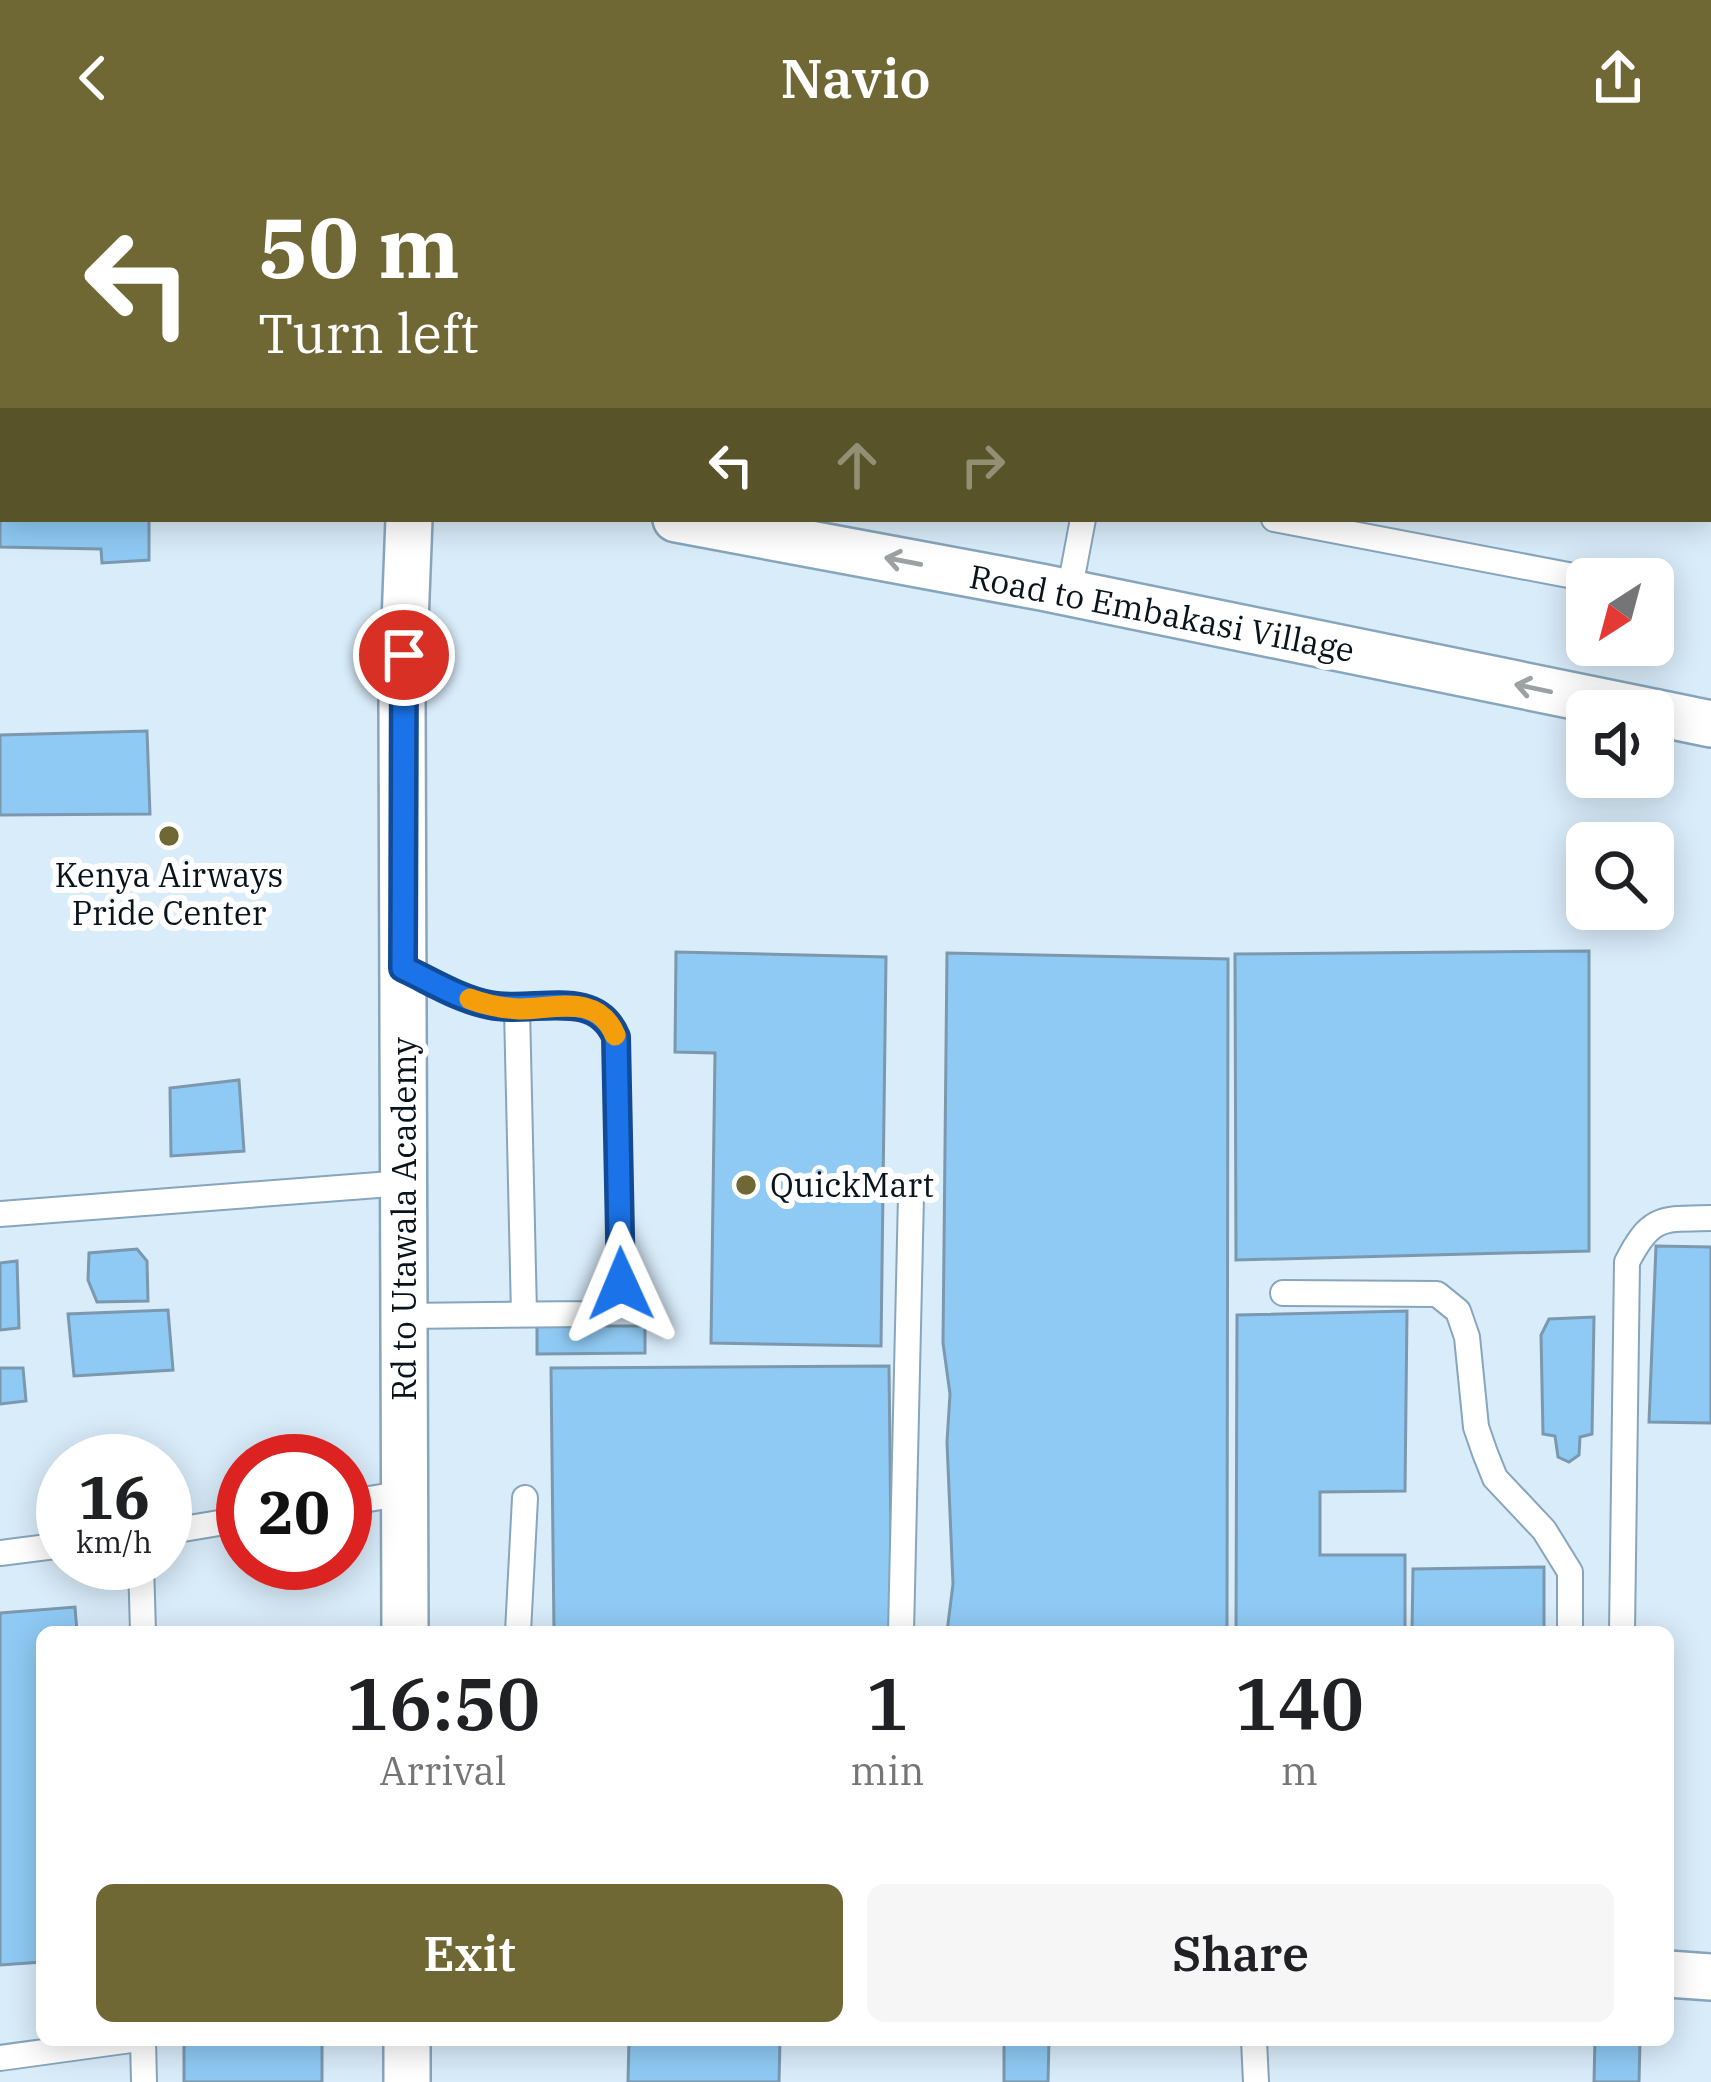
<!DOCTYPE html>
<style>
:root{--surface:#fff;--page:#f6f6f6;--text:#202124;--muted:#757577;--accent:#706834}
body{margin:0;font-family:"IBM Plex Serif",serif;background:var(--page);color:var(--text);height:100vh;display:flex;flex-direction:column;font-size:45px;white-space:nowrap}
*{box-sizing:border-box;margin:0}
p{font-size:39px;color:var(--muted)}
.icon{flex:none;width:66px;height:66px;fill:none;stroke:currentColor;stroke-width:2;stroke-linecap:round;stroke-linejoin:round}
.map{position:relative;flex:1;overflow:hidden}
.details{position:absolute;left:36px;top:1470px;width:1638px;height:420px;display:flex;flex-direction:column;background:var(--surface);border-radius:18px;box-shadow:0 6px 30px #0003}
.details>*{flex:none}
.top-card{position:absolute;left:0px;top:0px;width:1713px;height:366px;box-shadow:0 6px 30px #0003;background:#706834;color:#fff;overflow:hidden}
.needle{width:78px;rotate:216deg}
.buttons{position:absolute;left:1566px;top:402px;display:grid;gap:24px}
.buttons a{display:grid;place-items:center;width:108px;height:108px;border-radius:18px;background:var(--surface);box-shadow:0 6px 30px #0003;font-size:60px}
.speed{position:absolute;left:36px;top:1278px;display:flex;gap:24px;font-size:60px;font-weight:700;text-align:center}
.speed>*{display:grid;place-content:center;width:156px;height:156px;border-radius:50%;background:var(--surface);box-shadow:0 6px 30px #0003;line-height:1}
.speed small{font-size:30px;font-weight:400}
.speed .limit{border:18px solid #d22;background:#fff;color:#111}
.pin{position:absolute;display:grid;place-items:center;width:102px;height:102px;color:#fff;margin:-51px;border:6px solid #fff;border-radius:50%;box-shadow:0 3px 12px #0007}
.me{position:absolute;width:132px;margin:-66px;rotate:359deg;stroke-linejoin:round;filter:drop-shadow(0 0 9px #0008)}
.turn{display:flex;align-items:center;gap:42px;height:252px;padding:0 60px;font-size:54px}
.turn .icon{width:156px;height:156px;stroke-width:2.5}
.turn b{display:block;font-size:84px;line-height:102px}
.lanes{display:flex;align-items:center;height:114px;padding:0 60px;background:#0003;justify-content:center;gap:60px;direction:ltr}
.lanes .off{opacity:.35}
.eta{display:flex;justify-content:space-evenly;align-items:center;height:204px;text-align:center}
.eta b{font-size:72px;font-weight:600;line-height:84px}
.primary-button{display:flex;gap:24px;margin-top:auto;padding:24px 60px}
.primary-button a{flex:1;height:138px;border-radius:18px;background:var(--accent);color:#fff;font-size:48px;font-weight:600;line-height:138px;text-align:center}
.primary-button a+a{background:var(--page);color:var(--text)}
header{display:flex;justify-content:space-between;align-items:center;height:156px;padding:0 60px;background:var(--accent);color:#fff;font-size:54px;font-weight:600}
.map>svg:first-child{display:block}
.building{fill:#8fcaf4;stroke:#7b98ae;stroke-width:3}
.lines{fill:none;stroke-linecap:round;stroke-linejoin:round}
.service-casing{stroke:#87a5bb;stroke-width:28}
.minor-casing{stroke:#87a5bb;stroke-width:50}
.service{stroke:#fff;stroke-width:24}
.minor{stroke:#fff;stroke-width:45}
.oneway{stroke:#9ca1a4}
.route-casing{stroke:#114b97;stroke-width:30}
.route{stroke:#1a73e8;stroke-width:21}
.slow{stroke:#f59e0b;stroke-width:21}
.poi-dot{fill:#706834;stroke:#fff;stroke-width:4.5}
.labels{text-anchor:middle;stroke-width:12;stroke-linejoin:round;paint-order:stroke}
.street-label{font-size:33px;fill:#08131b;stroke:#fff}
.poi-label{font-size:33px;fill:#08131b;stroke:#fff}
</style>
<header><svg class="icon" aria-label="back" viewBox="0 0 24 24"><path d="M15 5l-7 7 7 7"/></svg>Navio<svg class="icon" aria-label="share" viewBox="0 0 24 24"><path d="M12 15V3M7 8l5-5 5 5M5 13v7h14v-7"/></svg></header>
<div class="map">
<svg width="1711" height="1926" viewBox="0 0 1711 1926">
<rect width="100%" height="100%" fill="#d9ecfa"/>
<g class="building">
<polygon points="0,312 3,363 149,363 149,404 102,407 101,393 0,391"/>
<polygon points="147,575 150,658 0,659 0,579"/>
<polygon points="1589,795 1589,1095 1236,1104 1235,798"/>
<polygon points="676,796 886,801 881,1190 711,1187 715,897 675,896"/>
<polygon points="947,797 1228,803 1227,1476 947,1476 953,1428 947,1286 950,1238 943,1187"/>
<polygon points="239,924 244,995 171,1000 170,932"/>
<polygon points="1656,1090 1711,1091 1711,1267 1649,1266"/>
<polygon points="137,1093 147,1105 148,1145 97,1146 88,1124 89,1097"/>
<polygon points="17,1105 19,1172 0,1174 0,1107"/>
<polygon points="168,1154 173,1214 74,1220 68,1158"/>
<polygon points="1407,1155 1405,1335 1320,1336 1320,1399 1405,1399 1405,1476 1236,1476 1237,1159"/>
<polygon points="1594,1161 1592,1278 1580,1281 1579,1299 1569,1306 1558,1301 1555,1280 1543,1278 1541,1179 1549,1163"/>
<polygon points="537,1170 645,1170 645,1197 537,1198"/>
<polygon points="889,1210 892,1476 554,1476 551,1212"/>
<polygon points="0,1212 23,1212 26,1245 0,1248"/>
<polygon points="1544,1411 1544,1476 1412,1476 1413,1413"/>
<polygon points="75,1451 77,1476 42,1476 42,1806 0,1809 0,1457"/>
<rect x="184" y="1884" width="138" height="42"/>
<polygon points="629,1884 780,1884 779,1926 628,1926"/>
<polygon points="1004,1884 1049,1884 1048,1926 1004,1926"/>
<polygon points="1595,1884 1640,1884 1639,1926 1594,1926"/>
</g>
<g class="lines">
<g class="service-casing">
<g id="service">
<polyline points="1274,363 1589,423"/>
<polyline points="1069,437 1083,363"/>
<path d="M403,811C431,825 459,843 490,849C533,858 595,830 616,881L621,1128L613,1144L588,1158L404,1160"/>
<polyline points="517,853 524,1158"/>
<polyline points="0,1058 404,1027"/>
<polyline points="1283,1137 1437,1138 1458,1155 1467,1181 1476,1271 1485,1297 1495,1322 1544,1374 1570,1416 1570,1476"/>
<polyline points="345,1347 405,1337"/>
<polyline points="165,1376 243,1363"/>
<polyline points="0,1397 63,1389"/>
<polyline points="141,1407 143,1476"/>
<polyline points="518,1476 525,1342"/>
<polyline points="901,1476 911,1040"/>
<path d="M1622,1476L1627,1106C1651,1059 1662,1063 1711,1062"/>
<polyline points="143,1884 144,1926"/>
<polyline points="1254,1884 1256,1926"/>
<polyline points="0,1902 131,1884"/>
</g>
</g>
<g class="minor-casing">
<g id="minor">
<polyline points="410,0 410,3"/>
<polyline points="676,363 1041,431 1648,555"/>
<polyline points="1653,556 1711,568"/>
<polyline points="405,1476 402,544 409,363"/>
<polyline points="1668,1818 1711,1821"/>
<polyline points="407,1884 407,1926"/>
</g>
</g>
<use href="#service" class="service"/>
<use href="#minor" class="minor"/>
</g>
<defs><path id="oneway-shaft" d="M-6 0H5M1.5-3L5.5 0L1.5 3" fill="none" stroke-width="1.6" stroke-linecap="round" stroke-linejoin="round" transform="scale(3)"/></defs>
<g class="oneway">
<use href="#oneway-shaft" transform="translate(903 405) rotate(-169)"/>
<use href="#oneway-shaft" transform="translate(1533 532) rotate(-168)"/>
</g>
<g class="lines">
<g class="route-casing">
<path id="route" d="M404,499L403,812C431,825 459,843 490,849C533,858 595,830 616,881L621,1128"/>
</g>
<use href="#route" class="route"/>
<path class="slow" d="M470,843C486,849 502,852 519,853C554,853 598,837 615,879"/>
</g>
<g class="poi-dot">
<circle cx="169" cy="680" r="12"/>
<circle cx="746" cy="1029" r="12"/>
</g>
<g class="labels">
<g class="street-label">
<text transform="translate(1162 457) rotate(11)" y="12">Road to Embakasi Village</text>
<text transform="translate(404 1063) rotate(-90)" y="12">Rd to Utawala Academy</text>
</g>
<g class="poi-label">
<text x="169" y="731">Kenya Airways<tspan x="169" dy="38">Pride Center</tspan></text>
<text x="770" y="1041" text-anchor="start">QuickMart</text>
</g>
</g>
</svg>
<div class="buttons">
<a><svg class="needle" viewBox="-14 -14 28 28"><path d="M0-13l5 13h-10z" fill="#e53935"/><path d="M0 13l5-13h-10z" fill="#757577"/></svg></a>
<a><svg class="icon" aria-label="sound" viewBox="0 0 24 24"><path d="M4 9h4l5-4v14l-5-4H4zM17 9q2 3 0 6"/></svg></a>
<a><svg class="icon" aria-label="search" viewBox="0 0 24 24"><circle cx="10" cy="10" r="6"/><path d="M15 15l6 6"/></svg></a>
</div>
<div class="speed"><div>16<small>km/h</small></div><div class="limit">20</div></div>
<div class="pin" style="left:404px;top:499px;background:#d93025"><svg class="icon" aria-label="arrive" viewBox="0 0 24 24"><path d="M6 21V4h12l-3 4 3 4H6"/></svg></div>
<svg class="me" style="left:621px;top:1128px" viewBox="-20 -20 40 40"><path d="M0-17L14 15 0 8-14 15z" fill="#1a73e8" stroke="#fff" stroke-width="4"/></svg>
<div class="top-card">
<div class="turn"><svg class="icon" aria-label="left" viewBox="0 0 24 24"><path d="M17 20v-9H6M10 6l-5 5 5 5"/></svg><div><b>50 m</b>Turn left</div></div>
<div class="lanes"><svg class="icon" aria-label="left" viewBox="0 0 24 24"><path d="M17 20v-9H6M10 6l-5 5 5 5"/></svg><svg class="icon off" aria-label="ahead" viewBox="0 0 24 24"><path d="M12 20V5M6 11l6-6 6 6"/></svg><svg class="icon off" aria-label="right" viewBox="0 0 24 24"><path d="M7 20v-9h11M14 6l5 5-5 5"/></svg></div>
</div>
<section class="details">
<div class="eta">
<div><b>16:50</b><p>Arrival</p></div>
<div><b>1</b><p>min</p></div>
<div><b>140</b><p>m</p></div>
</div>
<div class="primary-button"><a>Exit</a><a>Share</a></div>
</section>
</div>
